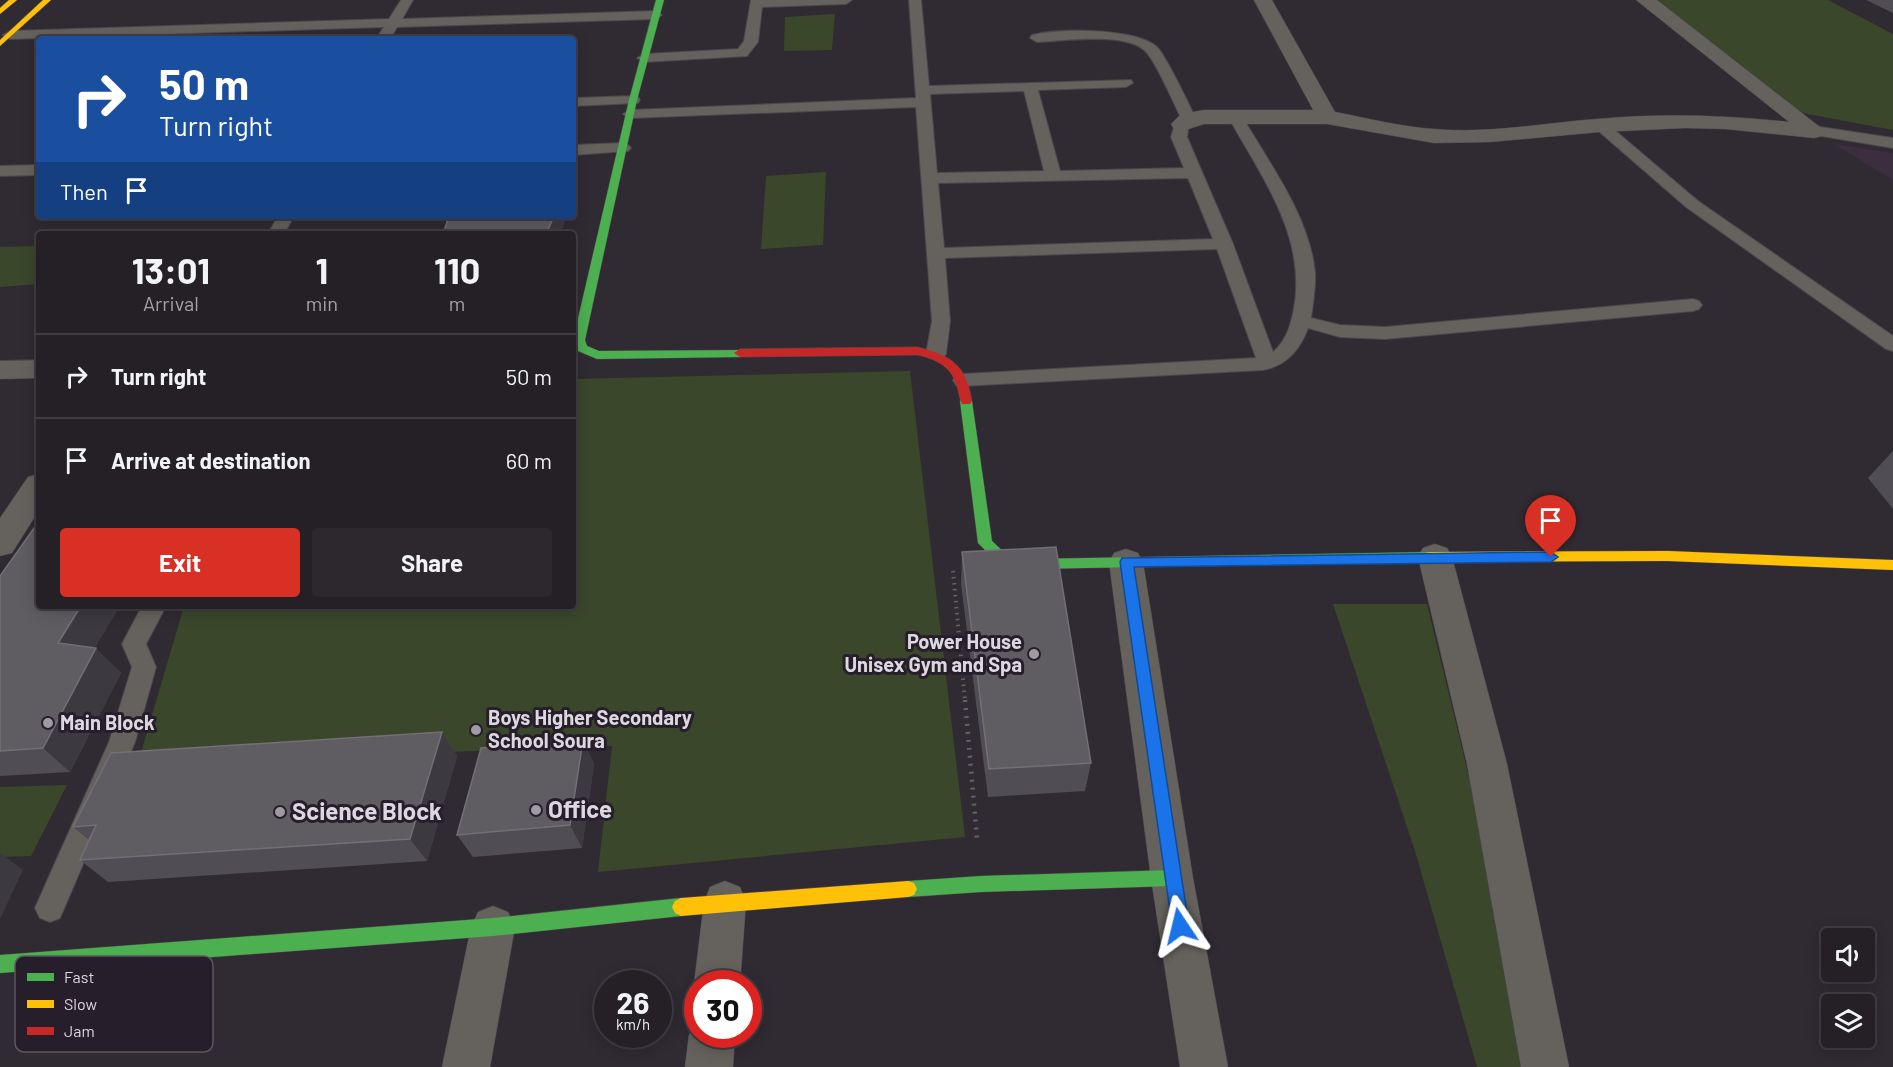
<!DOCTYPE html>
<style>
:root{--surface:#242026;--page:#2c282e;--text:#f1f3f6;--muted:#a3a3a7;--line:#413e43;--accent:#d93025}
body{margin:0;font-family:Barlow,sans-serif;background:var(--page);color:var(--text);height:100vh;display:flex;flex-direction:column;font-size:22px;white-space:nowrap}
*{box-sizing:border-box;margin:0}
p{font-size:20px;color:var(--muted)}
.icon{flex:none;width:33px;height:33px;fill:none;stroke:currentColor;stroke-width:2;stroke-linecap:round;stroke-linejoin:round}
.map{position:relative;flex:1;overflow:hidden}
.side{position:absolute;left:36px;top:231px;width:540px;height:378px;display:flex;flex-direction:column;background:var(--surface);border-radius:6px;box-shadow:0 3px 15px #0003,0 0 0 2px var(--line)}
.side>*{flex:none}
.banner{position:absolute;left:36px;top:36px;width:540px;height:183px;border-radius:6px;box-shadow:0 3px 15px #0003,0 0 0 2px var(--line);background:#1a4fa0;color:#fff;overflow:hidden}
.controls{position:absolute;left:1821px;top:928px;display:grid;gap:12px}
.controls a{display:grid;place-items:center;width:54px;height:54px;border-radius:6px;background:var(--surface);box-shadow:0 3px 15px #0003,0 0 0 2px var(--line);font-size:30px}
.speed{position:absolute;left:594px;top:970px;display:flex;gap:12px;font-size:30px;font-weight:700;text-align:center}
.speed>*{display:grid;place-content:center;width:78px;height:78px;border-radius:50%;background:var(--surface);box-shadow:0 3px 15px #0003,0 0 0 2px var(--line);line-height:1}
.speed small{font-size:15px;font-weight:400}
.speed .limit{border:9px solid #d22;background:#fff;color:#111}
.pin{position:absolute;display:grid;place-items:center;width:51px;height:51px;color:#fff;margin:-62px -26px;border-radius:50% 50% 50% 0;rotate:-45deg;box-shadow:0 0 6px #0007}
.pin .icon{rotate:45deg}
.me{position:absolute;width:66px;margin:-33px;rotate:350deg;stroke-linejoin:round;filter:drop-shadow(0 0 4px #0008)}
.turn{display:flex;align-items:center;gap:21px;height:126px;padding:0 24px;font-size:27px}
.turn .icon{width:78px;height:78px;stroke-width:2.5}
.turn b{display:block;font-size:42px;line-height:51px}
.then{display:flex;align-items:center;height:57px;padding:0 24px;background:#0003;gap:12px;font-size:22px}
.eta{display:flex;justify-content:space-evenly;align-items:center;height:102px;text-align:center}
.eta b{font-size:36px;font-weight:700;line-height:42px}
.cta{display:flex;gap:12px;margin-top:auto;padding:12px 24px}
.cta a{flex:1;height:69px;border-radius:6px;background:var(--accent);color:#fff;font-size:24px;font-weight:700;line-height:69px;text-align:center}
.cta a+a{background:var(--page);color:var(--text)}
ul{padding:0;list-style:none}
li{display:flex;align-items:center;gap:18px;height:84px;padding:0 24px;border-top:2px solid var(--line)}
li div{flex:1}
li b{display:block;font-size:22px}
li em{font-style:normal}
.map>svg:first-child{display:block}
.built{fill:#3a2e3f}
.green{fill:#3a472b}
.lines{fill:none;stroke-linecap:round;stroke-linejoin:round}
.lane-casing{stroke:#4b474d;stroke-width:2}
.street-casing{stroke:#4b474d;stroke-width:1}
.fast-casing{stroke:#4b474d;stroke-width:1}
.slow-casing{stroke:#4b474d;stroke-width:1}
.jam-casing{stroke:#4b474d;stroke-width:1}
.path-far1{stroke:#666262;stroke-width:4;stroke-dasharray:1.5 4.5;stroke-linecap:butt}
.path{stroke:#666262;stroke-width:4.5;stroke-dasharray:2 6;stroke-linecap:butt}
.lane{fill:#65615c;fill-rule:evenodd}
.street{fill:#65615c;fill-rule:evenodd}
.fast{fill:#4caf50;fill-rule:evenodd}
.slow{fill:#ffc107;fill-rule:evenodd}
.jam{fill:#c62828;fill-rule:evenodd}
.wall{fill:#504d54}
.shaded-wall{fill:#3d3940}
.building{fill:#5f5c62;stroke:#736f76;stroke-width:1.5}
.route{fill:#1a73e8;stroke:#114b97;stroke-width:1.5}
.poi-dot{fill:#a09ba2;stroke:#271e2b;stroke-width:2}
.labels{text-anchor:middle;stroke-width:6;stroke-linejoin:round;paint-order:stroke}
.poi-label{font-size:20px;font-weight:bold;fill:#ddd7df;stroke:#271e2b;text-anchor:start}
.near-poi-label{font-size:24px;font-weight:bold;fill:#ddd7df;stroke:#271e2b;text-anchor:start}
.key{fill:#271e2b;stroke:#5e5661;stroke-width:1.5}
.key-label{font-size:16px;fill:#ddd7df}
</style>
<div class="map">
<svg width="1893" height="1067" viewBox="0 0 1893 1067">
<rect width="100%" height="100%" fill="#302b32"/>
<polygon class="built" points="1834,144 1893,153 1893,180"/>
<g class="green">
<polygon points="1657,0 1828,0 1893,34 1893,130 1797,112"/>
<polygon points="835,14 832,50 784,51 785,17"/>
<polygon points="826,172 823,245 761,249 766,176"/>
<polygon points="39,246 39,284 0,287 0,247"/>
<polygon points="910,371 965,837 598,872 612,746 138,763 184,606 573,606 573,379"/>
<polygon points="1333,604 1427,604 1473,794 1523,1067 1477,1067 1415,851"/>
<polygon points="67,785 31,856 0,857 0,787"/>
</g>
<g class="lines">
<g class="lane-casing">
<g id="lane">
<polygon points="401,0 413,0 402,19 656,11 662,15 656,19 397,27 390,39 376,39 384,27 10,39 3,35 10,31 389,19"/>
<polygon points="751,0 852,0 846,4 762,7 758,42 747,56 644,62 637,58 644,54 738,49 744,41"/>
<path d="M909,0H921L929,86L1131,80L1133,83L1126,87L1038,90L1060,171L1184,168L1171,137L1175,124L1182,120C1173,102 1158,66 1147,53C1129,31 1063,41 1037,42L1030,38L1032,35C1060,28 1133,28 1156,46C1164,52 1190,106 1196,119L1189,123L1187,137L1233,244L1273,352C1288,339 1292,321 1295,302C1304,233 1261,176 1229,118L1236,114L1243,118C1271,166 1309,216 1315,272C1316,287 1313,303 1311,318L1340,325L1385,327L1693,299L1699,301L1702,305L1699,309L1693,311L1385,339L1340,337L1308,328C1300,350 1286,366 1263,370L963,386L956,385L953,380L956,375L963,374L1256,358L1217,249L945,258L950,321L946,354L943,358H929L926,354L932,321L916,107L630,118L623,114L630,110L916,98ZM1024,91L1044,171L937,173L930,94ZM1188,178L1213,239L944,248L938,183Z"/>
<polygon points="633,96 638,97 640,100 638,103 573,106 573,98"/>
<polygon points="1600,121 1605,122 1698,201 1893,336 1893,351 1886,349 1686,207 1595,128 1593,125"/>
<polygon points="1814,126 1893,138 1893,148 1809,134 1806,131 1809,128"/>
<polygon points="623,143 628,145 631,148 628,151 573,155 573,145"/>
<polygon points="39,165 39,175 0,176 0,166"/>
<polygon points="278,216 294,216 284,234 268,234"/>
<polygon points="142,606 166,606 146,644 156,667 135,742 60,918 50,922 40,918 35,908 109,742 132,667 122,644"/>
</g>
</g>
<g class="street-casing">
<g id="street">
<path d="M1254,0H1272L1335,112C1367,118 1401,127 1434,129C1488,134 1544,123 1597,119C1662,113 1724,115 1789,122L1636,0H1657L1825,131L1822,136L1814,138L1725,129L1685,128L1600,132L1490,142L1434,143L1327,124H1204L1182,131L1174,129L1171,124L1181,114L1204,110H1313Z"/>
<polygon points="39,360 39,378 0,379 0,361"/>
<polygon points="39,474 39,510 12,553 0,556 0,518 28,477"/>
<polygon points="1435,544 1447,548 1452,557 1507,764 1569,1067 1521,1067 1467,764 1418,557 1423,548"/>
<polygon points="1126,549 1138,553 1143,562 1193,878 1228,1067 1180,1067 1151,878 1109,562 1114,553"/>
<polygon points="725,881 740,887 746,902 740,984 698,984 698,991 694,984 704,902 710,887"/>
<polygon points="493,906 508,912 515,927 490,1067 442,1067 471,927 478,912"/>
<polygon points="698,1018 698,1035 735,1035 733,1067 685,1067 689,1035"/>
</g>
</g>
<g class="fast-casing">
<g id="fast">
<polygon points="656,0 664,0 637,100 585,340 587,346 599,351 744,350 744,356 740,357 597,359 578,351 573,340 629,100"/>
<polygon points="966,397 972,401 992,541 1006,554 1030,559 1430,552 1435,553 1437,557 1435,561 1430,562 1030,569 997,562 978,543 960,401"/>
<polygon points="1172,870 1178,872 1181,878 1178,884 1172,886 981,892 908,897 902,895 899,889 902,883 908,881 981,876"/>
<polygon points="681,898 687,901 690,907 687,913 681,916 493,936 0,973 0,955 493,918"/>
</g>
</g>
<g class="slow-casing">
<g id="slow">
<polygon points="9,0 17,0 0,14 0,8"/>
<polygon points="43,0 51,0 0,46 0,40"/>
<polygon points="1668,551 1893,560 1893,570 1668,561 1430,562 1425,561 1423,557 1425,553 1430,552"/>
<polygon points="908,881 914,883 917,889 914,895 908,897 681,916 675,913 672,907 675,901 681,898"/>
</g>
</g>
<g class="jam-casing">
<path id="jam" d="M918,347C952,356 966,365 972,401L970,404H962C959,398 959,391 956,384C951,366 935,359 918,355L740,357L734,353L740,349Z"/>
</g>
<polyline class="path-far1" points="953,571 965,701"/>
<polyline class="path" points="965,700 977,839"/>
<use href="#lane" class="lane"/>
<use href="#street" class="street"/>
<use href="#fast" class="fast"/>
<use href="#slow" class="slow"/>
<use href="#jam" class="jam"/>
</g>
<g class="wall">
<polygon points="1866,0 1893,0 1893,13"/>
<polygon points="567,216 560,234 443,234"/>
<polygon points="1892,452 1893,452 1893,509 1868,478"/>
<polygon points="962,552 1091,763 1085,791 988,797 961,584"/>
<polygon points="0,576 95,648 121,673 70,772 0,776"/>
<polygon points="442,732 457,756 427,861 108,882 80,860 89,840 73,827"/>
<polygon points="583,740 594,764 582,848 473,857 457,835"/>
</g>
<g class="shaded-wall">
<polygon points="554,216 567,216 560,234 548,234 547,232"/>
<polygon points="81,606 120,606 83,668 58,643"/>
<polygon points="96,648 121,673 70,772 43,748"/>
<polygon points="442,732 457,756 427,861 410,839"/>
<polygon points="583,740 594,764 582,848 570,825"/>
<polygon points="0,853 23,870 0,919"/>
</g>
<g class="building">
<polygon points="449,216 554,216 547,232 522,234 443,234"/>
<polygon points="39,521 39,606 81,606 58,643 96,648 43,748 0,751 0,576"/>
<polygon points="1056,547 1091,763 989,769 962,552"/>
<polygon points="442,732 410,839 80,860 96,825 73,827 111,753"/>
<polygon points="583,740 570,825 457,835 481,748"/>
</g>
<polygon class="route" points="1551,552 1558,557 1551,562 1134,567 1189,926 1186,932 1180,934 1173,932 1120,562 1122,558"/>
<g class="poi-dot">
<circle cx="1034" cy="654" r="6"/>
<circle cx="48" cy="723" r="6"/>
<circle cx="476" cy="730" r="6"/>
<circle cx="536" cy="810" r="6"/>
<circle cx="280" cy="812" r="6"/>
</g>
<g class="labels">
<g class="poi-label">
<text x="1022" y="649" text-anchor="end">Power House<tspan x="1022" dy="23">Unisex Gym and Spa</tspan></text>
<text x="488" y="725">Boys Higher Secondary<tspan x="488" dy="23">School Soura</tspan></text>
<text x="60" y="730">Main Block</text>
</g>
<g class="near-poi-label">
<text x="548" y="818">Office</text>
<text x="292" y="820">Science Block</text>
</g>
</g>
<rect x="15" y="956" width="198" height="96" rx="9" class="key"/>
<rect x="27" y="973" width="27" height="8" fill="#4caf50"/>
<rect x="27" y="1000" width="27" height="8" fill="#ffc107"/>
<rect x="27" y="1027" width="27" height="8" fill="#c62828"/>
<g class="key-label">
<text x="64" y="983">Fast</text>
<text x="64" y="1010">Slow</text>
<text x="64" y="1037">Jam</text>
</g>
</svg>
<div class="controls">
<a><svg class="icon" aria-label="sound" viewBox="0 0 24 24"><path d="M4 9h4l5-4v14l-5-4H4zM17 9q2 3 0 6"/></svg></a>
<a><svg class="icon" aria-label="layers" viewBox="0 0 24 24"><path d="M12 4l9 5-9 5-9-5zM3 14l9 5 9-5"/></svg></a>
</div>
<div class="speed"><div>26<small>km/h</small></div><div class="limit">30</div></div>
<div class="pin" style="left:1551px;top:557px;background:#d93025"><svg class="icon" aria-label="arrive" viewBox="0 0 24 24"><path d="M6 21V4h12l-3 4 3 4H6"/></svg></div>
<svg class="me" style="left:1180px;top:926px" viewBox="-20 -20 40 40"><path d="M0-17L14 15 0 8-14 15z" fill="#1a73e8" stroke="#fff" stroke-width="4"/></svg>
<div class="banner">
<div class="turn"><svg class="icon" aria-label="right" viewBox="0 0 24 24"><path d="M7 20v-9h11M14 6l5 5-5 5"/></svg><div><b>50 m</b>Turn right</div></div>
<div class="then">Then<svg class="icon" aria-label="arrive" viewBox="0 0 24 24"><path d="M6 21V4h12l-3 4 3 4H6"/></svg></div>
</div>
<section class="side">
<div class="eta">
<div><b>13:01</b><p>Arrival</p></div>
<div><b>1</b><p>min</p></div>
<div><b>110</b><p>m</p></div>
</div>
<ul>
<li><svg class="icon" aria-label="right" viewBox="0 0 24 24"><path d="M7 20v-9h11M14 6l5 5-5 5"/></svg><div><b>Turn right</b></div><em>50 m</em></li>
<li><svg class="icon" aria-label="arrive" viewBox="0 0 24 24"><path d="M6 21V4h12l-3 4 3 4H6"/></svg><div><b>Arrive at destination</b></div><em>60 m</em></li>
</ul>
<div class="cta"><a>Exit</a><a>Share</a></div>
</section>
</div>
